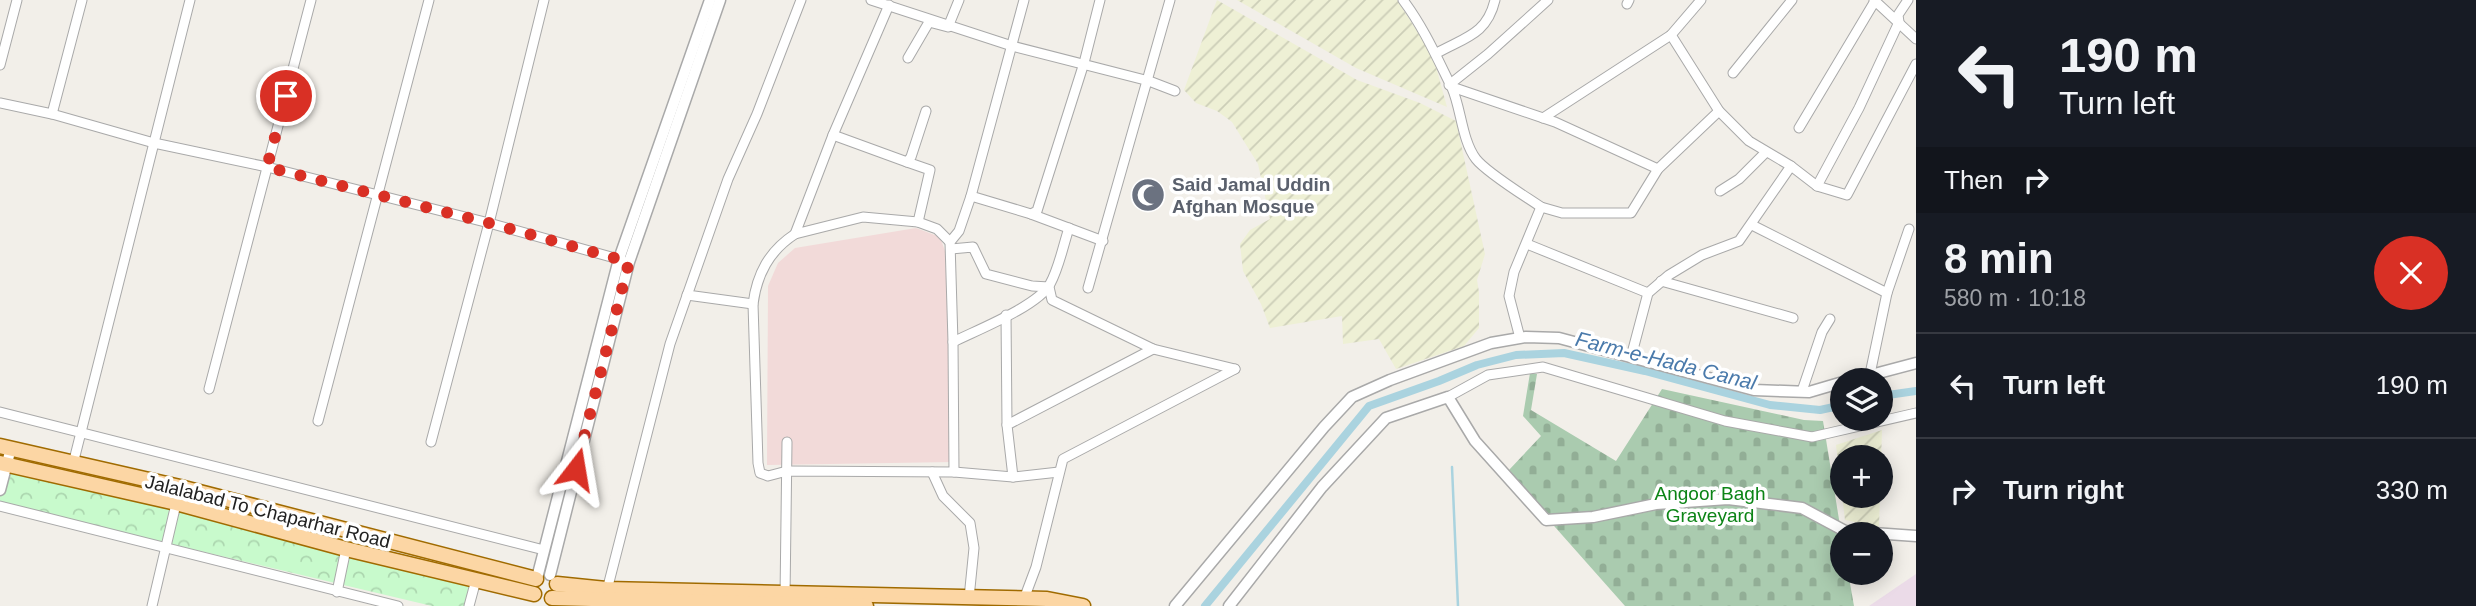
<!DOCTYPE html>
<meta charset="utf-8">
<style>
:root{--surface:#171b24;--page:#242831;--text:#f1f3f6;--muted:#9ea1a6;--line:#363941}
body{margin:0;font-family:Helvetica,sans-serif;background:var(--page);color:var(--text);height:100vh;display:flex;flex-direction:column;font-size:26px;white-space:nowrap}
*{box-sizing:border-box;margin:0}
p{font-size:23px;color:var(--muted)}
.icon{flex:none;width:38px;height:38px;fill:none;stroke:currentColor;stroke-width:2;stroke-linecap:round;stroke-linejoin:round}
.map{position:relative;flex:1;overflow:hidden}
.side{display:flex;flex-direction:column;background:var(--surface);width:560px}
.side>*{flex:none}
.top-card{background:#171b24;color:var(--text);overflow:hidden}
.tools{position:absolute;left:1830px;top:368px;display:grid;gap:14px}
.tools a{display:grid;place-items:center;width:63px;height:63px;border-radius:50%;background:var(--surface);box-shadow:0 4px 18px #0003;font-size:35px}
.pin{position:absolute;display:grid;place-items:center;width:60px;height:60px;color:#fff;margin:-30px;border:4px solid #fff;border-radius:50%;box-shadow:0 2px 7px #0007}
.me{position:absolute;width:77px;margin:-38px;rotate:14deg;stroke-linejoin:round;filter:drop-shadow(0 0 5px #0008)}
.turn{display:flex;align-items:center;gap:24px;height:147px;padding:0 28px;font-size:32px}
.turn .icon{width:91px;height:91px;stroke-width:2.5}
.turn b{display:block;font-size:49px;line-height:60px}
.then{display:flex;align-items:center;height:66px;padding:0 28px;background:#0003;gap:14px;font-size:26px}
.round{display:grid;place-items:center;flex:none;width:74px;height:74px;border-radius:37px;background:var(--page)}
.summary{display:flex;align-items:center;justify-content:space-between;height:119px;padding:0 28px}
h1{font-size:42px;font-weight:700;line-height:52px}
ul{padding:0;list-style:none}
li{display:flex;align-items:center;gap:21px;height:105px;padding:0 28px;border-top:2px solid var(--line)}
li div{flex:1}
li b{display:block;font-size:26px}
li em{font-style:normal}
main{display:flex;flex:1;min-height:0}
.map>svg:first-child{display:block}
.commercial{fill:#f2dad9}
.industrial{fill:#ebdbe8}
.farmland{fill:url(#farmland-furrows)}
.cemetery{fill:url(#cemetery-stones)}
.park{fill:url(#park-crowns)}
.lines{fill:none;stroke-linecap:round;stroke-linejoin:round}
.stream{stroke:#aad3df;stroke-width:2.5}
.canal{stroke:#aad3df;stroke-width:8}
.minor-casing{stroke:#a9a9a9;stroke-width:11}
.tertiary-casing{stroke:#a9a9a9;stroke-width:13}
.primary-casing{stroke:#a06b00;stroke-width:17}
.minor{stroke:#fff;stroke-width:9}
.tertiary{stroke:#fff;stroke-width:10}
.primary{stroke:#fcd6a4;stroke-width:14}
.route{stroke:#d93025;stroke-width:12;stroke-dasharray:0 21.6}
.labels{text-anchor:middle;stroke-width:7;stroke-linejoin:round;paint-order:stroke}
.worship-label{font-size:19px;font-weight:bold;fill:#5b616d;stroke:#fff;text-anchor:start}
.park-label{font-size:19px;fill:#0c8416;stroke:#fff}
.street-label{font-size:19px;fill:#222;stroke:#fff}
.water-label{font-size:21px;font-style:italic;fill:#4a7aab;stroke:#fff}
</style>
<main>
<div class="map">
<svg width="1916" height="606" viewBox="0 0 1916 606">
<defs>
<pattern id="farmland-furrows" width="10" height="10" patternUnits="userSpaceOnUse" patternTransform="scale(1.75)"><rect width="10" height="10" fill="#eef0d5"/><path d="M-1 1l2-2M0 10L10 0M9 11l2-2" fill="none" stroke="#ccceb7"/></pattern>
<pattern id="cemetery-stones" width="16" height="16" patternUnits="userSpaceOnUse" patternTransform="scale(1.75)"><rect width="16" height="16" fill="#aacbaf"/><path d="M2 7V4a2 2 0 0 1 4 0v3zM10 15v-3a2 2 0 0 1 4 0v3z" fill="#92ae96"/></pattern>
<pattern id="park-crowns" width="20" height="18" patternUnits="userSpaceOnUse" patternTransform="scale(1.75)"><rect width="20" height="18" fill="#c8facc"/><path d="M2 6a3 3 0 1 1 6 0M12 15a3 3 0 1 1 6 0" fill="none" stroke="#acd6af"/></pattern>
</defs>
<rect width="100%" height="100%" fill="#f2efe9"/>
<polygon class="commercial" points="916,228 940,237 945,251 953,462 767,465 768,286 778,263 795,248"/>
<polygon class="industrial" points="1916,574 1916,606 1869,606"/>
<g class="farmland">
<polygon points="1217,0 1357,80 1420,103 1456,121 1485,254 1477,280 1479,292 1479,328 1464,346 1396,369 1379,339 1343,344 1342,316 1270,328 1261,304 1243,271 1240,244 1250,230 1270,219 1258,164 1232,122 1217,111 1196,103 1184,90"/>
<polygon points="1237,0 1397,0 1433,56 1447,107 1356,68"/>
<polygon points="1882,430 1881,463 1881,457 1843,457 1843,495 1880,495 1879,527 1845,520 1836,445"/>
</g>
<polygon class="cemetery" points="1530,373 1537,374 1531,410 1616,461 1662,389 1804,420 1823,421 1843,544 1843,572 1848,572 1854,606 1625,606 1547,518 1509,470 1541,436 1523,416"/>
<polygon class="park" points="0,465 472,586 465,606 432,606 116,531 0,501"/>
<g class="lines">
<polyline class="stream" points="1452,467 1458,606"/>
<g class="canal">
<polyline points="1881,396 1916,391"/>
<polyline points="1205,606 1369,406 1439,381 1477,365 1516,355 1564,353 1645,371 1770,405 1820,410 1843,405"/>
</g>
<g class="minor-casing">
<g id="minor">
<polyline points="871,0 1012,46 1149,81 1175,91"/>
<path d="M1403,0C1424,28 1437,58 1452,88C1461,108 1462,141 1476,159C1487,173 1525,196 1541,207"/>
<polyline points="1874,0 1916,39"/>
<polyline points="1627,4 1629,0"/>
<polyline points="889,5 833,135 795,234 863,217 918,222 937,229 950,242"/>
<polyline points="1671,35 1719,111 1749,141 1791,166"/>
<path d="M1437,53C1466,37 1487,34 1495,0"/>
<polyline points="908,58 929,22 948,27 959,0"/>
<polyline points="0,65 17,0"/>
<polyline points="1733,73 1792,0"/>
<polyline points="1449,85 1488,54 1548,0"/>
<polyline points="1452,87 1555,122 1658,169"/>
<polyline points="0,103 52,114 154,143 267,167 489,223 622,260"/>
<polyline points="52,114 82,0"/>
<polyline points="1543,118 1671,35 1701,0"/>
<polyline points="1799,128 1875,1"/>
<polyline points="833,135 907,162"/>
<polyline points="1817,186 1859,108 1899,22 1898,15 1908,0"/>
<polyline points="1720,191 1739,179 1765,153"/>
<polyline points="971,196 1031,214 1037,211 1084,63 1100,0"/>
<polyline points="1031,214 1103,241"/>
<polyline points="918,222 930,170 907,162 911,157 926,111"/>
<polyline points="1752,225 1887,293"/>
<path d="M795,234C769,251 757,274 753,304L758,463L760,473L768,476L787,471L954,472L953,342L950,242L959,231L971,196L1024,0"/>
<polyline points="1527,244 1648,293"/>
<polyline points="951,249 973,247 986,274 1032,286 1049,287 1052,300 1153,349 1235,369"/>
<polyline points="1661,281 1793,318"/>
<polyline points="1088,288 1170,0"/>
<polyline points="687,295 753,304"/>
<polyline points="1006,315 1007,425"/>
<polyline points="1520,338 1509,296 1514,272 1541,207 1562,213 1631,213 1658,169 1719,111"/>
<path d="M953,342C977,330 1038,306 1050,284C1059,268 1063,246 1069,228"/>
<polyline points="1631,357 1648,293 1669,275 1702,255 1739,241 1791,166 1817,186 1847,195 1916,64"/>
<polyline points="1870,374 1887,293 1909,229"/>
<polyline points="209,389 311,0"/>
<polyline points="1802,391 1822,332 1830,319"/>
<polyline points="1448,397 1488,375 1543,367 1725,421 1812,437 1916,413"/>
<polyline points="0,412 544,550"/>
<polyline points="318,421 429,0"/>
<polyline points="431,442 489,223 544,0"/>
<polyline points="73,464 190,0"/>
<polyline points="932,472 943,496 970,523 974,548 969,598"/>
<polyline points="954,472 1013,477 1059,472"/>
<polyline points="1013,477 1007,425 1153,349"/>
<polyline points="0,506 398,606"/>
<polyline points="337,592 346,549"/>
<polyline points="606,594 670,344 728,179 757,114 801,0"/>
<polyline points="785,597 787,442"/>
<polyline points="1024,599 1036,567 1063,459 1235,369"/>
<polyline points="152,606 180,487"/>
<polyline points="469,606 476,580"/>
</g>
</g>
<g class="tertiary-casing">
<g id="tertiary">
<polyline points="1852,380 1916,363"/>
<polyline points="0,490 11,448"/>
<polyline points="550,575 629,262 720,0"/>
<polyline points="537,578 619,259 710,0"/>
<polyline points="1175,606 1324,427 1352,397 1390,380 1491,343 1526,337 1559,338 1754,390 1809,392 1843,382"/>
<polyline points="1229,606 1322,487 1386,418 1448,397 1475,441 1546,520 1593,517 1656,504 1728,499 1802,508 1845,531 1916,536"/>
</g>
</g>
<g class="primary-casing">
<g id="primary">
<polyline points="0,446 180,487 536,579"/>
<polyline points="0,463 176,503 346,549 534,594"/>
<polyline points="557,584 606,589 1047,599 1083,606"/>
<polyline points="552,598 866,606"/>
</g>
</g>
<use href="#minor" class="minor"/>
<use href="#tertiary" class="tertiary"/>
<use href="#primary" class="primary"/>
</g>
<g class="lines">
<polyline class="route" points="286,96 267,167 489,223 629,262 576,469"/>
</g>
<defs>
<g id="mosque-disc" transform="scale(1.75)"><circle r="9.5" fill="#6b7280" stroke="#fff"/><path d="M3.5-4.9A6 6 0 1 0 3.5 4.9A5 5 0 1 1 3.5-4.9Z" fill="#fff"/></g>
</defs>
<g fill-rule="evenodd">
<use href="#mosque-disc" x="1148" y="195"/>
</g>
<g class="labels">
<g class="worship-label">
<text x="1172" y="191">Said Jamal Uddin<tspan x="1172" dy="22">Afghan Mosque</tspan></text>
</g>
<g class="park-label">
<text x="1710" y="500">Angoor Bagh<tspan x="1710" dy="22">Graveyard</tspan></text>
</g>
<g class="street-label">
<text transform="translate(268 511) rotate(14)" y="7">Jalalabad To Chaparhar Road</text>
</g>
<g class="water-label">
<text transform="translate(1666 361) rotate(14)" y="7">Farm-e-Hada Canal</text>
</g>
</g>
</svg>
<div class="tools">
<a><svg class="icon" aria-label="layers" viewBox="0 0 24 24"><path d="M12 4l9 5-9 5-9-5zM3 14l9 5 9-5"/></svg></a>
<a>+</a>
<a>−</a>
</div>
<div class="pin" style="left:286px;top:96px;background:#d93025"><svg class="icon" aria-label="arrive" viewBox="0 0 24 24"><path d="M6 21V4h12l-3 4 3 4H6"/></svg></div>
<svg class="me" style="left:576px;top:469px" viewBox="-20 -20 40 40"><path d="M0-17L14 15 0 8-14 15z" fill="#d93025" stroke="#fff" stroke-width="4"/></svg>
</div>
<section class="side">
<div class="top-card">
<div class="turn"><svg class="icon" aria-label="left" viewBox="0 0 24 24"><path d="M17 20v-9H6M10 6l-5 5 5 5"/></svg><div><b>190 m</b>Turn left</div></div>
<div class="then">Then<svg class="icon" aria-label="right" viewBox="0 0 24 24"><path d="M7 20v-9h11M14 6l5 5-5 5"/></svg></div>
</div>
<div class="summary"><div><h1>8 min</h1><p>580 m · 10:18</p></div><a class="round" style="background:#d93025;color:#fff"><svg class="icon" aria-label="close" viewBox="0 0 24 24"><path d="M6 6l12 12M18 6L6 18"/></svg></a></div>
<ul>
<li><svg class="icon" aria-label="left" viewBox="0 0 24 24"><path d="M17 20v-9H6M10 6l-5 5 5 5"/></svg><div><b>Turn left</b></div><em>190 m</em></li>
<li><svg class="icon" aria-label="right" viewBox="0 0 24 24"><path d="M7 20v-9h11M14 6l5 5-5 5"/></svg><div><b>Turn right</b></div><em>330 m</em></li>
</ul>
</section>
</main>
